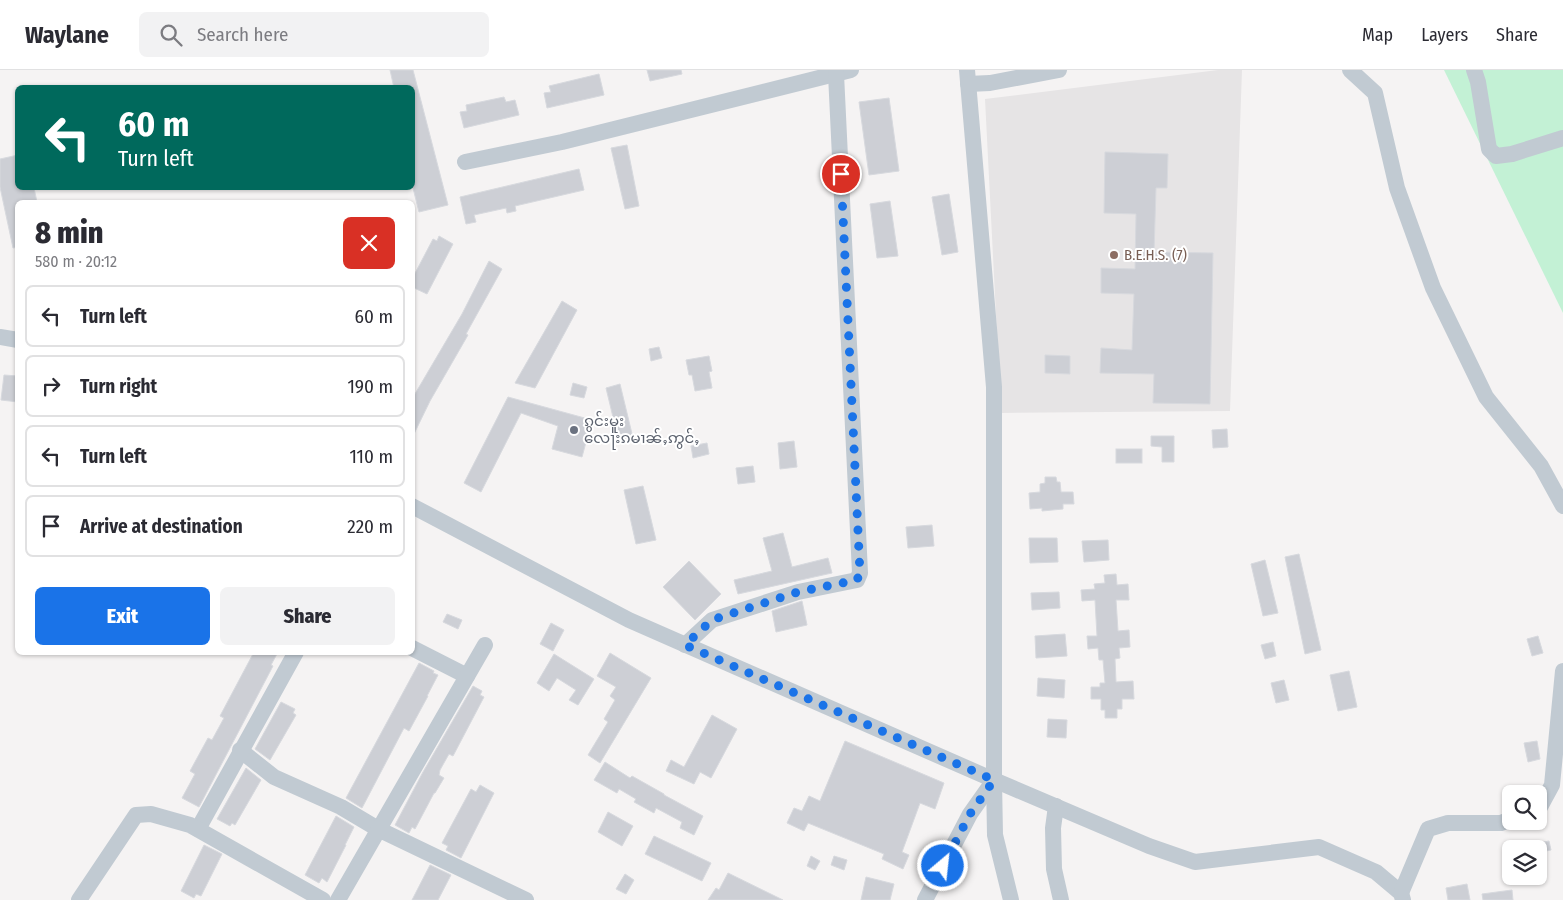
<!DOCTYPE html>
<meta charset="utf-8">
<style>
:root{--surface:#fff;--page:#f2f2f3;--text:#2b2b33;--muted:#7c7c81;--line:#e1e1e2;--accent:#1a73e8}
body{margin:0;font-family:"Fira Sans Condensed","Noto Sans Myanmar",sans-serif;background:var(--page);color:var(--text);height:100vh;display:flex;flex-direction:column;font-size:19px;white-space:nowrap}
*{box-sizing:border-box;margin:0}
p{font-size:16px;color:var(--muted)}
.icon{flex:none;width:28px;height:28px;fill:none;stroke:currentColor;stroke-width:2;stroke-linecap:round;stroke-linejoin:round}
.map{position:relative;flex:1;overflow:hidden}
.panel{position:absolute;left:15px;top:130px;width:400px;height:455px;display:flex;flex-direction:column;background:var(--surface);border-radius:8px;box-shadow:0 1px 4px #0004}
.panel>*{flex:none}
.banner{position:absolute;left:15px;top:15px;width:400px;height:105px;border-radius:8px;box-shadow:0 1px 4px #0004;background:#00695c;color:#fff;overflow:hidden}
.fabs{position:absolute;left:1502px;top:715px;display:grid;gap:10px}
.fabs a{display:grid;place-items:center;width:45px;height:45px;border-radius:8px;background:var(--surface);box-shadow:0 1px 4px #0004;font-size:25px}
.pin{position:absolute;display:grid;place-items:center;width:42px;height:42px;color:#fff;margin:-21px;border:2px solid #fff;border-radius:50%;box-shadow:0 1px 5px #0007}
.me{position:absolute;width:55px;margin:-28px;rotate:28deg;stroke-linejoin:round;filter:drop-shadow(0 0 4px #0008)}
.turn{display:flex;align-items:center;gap:18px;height:105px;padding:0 20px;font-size:22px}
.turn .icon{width:65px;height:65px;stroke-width:2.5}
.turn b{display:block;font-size:35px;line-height:42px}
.round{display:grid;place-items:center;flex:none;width:52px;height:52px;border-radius:8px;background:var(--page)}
.headline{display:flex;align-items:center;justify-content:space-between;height:85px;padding:0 20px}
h1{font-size:30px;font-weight:800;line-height:38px}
.action{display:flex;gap:10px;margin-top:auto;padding:10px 20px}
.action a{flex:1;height:58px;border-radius:8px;background:var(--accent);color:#fff;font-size:20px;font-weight:800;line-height:58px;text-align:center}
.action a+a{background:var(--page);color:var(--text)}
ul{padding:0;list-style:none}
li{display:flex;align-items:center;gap:15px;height:62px;margin:0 10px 8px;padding:0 10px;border:2px solid var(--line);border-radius:8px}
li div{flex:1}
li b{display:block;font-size:19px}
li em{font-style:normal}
header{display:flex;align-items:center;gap:30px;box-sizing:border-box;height:70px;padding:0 25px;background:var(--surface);border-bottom:1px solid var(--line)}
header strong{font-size:24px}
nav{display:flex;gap:28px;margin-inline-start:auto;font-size:18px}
.search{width:350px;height:45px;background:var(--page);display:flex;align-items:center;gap:12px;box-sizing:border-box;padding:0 18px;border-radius:8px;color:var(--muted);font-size:19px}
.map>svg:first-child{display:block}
.education{fill:#e6e4e5}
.green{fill:#c3f1d5}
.building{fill:#cdcfd5;stroke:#d7d9de}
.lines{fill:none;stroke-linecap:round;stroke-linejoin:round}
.minor{stroke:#c1cad2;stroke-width:16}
.route{stroke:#1a73e8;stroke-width:9;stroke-dasharray:0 16.2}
.education-dot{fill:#8d6e63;stroke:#fff;stroke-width:2}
.worship-dot{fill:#6b7280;stroke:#fff;stroke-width:2}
.labels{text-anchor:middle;stroke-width:4;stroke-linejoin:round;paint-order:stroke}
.education-label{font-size:15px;fill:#785e54;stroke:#fff;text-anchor:start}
.worship-label{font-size:15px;fill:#5b616d;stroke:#fff;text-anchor:start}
</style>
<header>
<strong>Waylane</strong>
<div class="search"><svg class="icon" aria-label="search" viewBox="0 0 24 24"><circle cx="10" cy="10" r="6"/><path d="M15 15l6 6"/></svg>Search here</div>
<nav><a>Map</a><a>Layers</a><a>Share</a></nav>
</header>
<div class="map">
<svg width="1563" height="830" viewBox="0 0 1563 830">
<rect width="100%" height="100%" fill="#f5f3f3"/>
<polygon class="education" points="1218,0 1242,0 1230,341 1001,343 985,29"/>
<polygon class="green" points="1444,0 1563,0 1563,243"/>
<g class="building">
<polygon points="390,0 413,0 448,135 419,142 412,114 412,18 394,18"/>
<polygon points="647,0 681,0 682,4 650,11"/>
<polygon points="599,4 604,25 547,38 544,23 551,22 549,16"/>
<polygon points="504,27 506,32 515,30 519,45 464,58 460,42 467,41 466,35"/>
<polygon points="889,28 899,101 869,105 859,32"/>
<polygon points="627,75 639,136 625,139 611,78"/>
<polygon points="1105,82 1168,84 1167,118 1156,118 1154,182 1213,183 1210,334 1153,333 1154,304 1100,303 1101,278 1132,280 1134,224 1101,223 1101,198 1135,199 1136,144 1104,143"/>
<polygon points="18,85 18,118 34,118 37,132 18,132 18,177 13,178 0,117 0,89"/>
<polygon points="579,99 584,120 515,136 516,141 507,143 506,138 474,145 476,152 466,154 460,127"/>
<polygon points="949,124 958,182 942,185 932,127"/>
<polygon points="890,131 898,186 877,188 870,134"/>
<polygon points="439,166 453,174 427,224 412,217 412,209 433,169 437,171"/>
<polygon points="489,191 502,199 466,264 468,265 430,331 412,368 412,329 462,244"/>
<polygon points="562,231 577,240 535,318 515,313"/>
<polygon points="659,277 662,288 651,291 649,279"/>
<polygon points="1045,285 1070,286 1070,304 1045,303"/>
<polygon points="709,286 712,301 709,302 712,318 695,321 692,305 689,305 686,290"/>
<polygon points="4,305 18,306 18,332 1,330"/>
<polygon points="573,313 587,317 584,328 570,325"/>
<polygon points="620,314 633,368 619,372 606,318"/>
<polygon points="508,327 592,350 582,387 552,379 558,356 521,343 481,422 464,413"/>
<polygon points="1227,359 1228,377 1213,378 1212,360"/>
<polygon points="1151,366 1174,366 1174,392 1162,392 1162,377 1151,376"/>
<polygon points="794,371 797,397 780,399 778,373"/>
<polygon points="707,373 709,384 693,388 691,376"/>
<rect x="1116" y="379" width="26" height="14"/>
<polygon points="753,396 755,412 738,414 736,398"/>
<polygon points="1045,407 1056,407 1057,412 1060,412 1061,422 1073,422 1074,434 1063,434 1063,439 1042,441 1042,438 1030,439 1029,423 1040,422 1040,414 1045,413"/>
<polygon points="643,416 656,470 636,474 624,420"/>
<polygon points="932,455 934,476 908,478 906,457"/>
<polygon points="783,463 792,497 828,488 832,503 738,524 734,510 772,501 763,468"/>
<polygon points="1029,468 1057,468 1058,492 1030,493"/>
<polygon points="1108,470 1109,490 1084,492 1082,471"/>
<polygon points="1299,484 1321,580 1305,584 1285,487"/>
<polygon points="1265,490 1278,543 1263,546 1251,494"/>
<polygon points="689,491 721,524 695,550 663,517"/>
<polygon points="1116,504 1117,515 1128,514 1129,530 1116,530 1118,561 1129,560 1130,577 1119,578 1120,588 1115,589 1116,612 1133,611 1134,629 1122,629 1122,639 1117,639 1117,648 1105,648 1105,640 1101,640 1101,629 1091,629 1091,617 1100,617 1100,613 1105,613 1103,590 1099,590 1098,578 1088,579 1087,566 1097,566 1095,530 1082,531 1081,520 1095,519 1094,514 1105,513 1104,505"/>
<polygon points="1059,522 1060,538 1032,540 1031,523"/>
<polygon points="802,531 807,555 776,562 772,541"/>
<polygon points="447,544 462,550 458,559 443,552"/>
<polygon points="551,553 564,560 553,581 540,574"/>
<polygon points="1065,564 1067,586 1036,588 1035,566"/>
<polygon points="1538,566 1543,583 1532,586 1527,569"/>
<polygon points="1273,572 1276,586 1265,589 1261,575"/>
<polygon points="254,582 278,582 271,595 273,596 199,737 182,728 195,704 190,701 208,668 212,670 224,648 220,646"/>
<polygon points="610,583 651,608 600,693 588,685 608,652 604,649 615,630 610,626 616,617 597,606"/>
<polygon points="554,584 594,609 578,635 569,630 576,620 557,608 549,621 537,613"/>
<polygon points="419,593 434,601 433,603 438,605 427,626 428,626 409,661 404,658 362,738 346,728"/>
<polygon points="1349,601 1357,637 1338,641 1330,605"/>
<polygon points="1038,608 1065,610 1064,628 1037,626"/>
<polygon points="1284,610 1289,630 1276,633 1271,613"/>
<polygon points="473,616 482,621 480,625 484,627 453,686 449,684 440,700 439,705 444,708 435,723 434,723 415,759 412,757 409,763 395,755 423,702"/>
<polygon points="281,632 295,639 293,643 296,645 270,690 255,679"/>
<polygon points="712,645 737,659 711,708 700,702 694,714 666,701 671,690 684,697"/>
<polygon points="1048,649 1067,650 1066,668 1047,667"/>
<polygon points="845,671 944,713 935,739 920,733 902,782 909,785 903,799 882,789 884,784 808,753 804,761 787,753 794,738 802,741 809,726 820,731"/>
<polygon points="1537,671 1540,689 1528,692 1524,673"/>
<polygon points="605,692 630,708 632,706 664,724 664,725 703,746 694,765 680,758 682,752 656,738 654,743 634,732 636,729 619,719 617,723 594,710"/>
<polygon points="246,698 261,710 235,755 232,753 230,756 217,749"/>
<polygon points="480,715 494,723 461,788 446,780 448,776 442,773 471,719 476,722"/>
<polygon points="608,742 633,756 622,776 598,762"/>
<polygon points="336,746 354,757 345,775 346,775 327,812 322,808 319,813 305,805"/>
<polygon points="654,766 711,793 702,811 645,784"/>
<polygon points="1549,771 1551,780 1541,782 1539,773"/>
<polygon points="204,775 222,784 201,826 196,824 194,828 181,821"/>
<polygon points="811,786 820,791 815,800 807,796"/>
<polygon points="834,786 847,790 844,800 831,795"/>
<polygon points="430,795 451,805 438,830 412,830"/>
<polygon points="728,803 783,830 708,830 716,818 719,820"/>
<polygon points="625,804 634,810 626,824 616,819"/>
<polygon points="866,807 894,814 890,830 861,830"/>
<polygon points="1467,814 1470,830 1448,830 1446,818"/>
<polygon points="1512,820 1513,830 1483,830 1482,824"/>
</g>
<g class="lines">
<g class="minor">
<polyline points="967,0 994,317 994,710 995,765 1011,830"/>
<polyline points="1350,0 1375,23 1397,118 1433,218 1486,327 1541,396 1563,436"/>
<polyline points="1474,0 1478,12 1489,79 1496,86 1512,84 1563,68"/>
<polyline points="968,14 990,13 1059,0"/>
<polyline points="465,92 562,72 851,0"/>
<polyline points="0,267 18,270"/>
<polyline points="412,436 629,550 994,710 1149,776 1195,792 1319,777 1376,802 1401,823 1403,830"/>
<polyline points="685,575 712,550 798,522 857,510 860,503 836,4"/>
<polyline points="412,578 467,606"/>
<polyline points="240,680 274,707 341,737 378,759 526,830"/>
<polyline points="1056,736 1053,758 1054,799 1061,830"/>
<polyline points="1539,739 1552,715 1563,601"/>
<polyline points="198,759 296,582"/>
<polyline points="1401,823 1428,759 1448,753 1501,753 1511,749"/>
<polyline points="79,830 136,745 151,744 190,755 323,830"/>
<polyline points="338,830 485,575"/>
<polyline points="925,830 970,744 994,710"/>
</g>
</g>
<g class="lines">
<polyline class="route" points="841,104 860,503 857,510 798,522 712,550 685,575 994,710 970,744 943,796"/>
</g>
<circle class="education-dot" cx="1114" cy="185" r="5"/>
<circle class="worship-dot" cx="574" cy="360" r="5"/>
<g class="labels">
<g class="education-label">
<text x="1124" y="190">B.E.H.S. (7)</text>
</g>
<g class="worship-label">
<text x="584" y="356">ၵွင်းမူး<tspan x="584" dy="17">လေႃးၵမၢၼ်ႇဢွင်ႇ</tspan></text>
</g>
</g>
</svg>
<div class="fabs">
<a><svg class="icon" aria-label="search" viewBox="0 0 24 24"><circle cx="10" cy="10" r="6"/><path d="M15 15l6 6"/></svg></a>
<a><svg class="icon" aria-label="layers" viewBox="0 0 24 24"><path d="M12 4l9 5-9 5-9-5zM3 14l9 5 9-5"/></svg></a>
</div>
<div class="pin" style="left:841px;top:104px;background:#d93025"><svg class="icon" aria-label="arrive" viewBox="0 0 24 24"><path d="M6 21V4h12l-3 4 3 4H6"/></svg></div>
<svg class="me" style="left:943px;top:796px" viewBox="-20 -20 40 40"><circle r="17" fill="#1a73e8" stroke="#fff" stroke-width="3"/><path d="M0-11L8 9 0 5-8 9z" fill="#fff"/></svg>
<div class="banner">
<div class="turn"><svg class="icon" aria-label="left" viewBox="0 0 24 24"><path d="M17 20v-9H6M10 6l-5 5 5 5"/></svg><div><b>60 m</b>Turn left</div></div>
</div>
<section class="panel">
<div class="headline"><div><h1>8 min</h1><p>580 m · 20:12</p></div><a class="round" style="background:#d93025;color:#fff"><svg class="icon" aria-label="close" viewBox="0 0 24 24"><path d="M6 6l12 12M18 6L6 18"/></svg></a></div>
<ul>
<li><svg class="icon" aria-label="left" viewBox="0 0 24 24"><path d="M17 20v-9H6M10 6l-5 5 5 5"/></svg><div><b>Turn left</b></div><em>60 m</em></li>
<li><svg class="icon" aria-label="right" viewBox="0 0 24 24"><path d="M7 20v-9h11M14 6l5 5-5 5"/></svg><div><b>Turn right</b></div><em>190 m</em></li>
<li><svg class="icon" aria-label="left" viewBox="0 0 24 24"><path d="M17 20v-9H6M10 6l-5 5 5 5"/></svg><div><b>Turn left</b></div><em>110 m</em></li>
<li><svg class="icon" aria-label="arrive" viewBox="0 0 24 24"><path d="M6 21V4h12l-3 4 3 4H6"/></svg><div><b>Arrive at destination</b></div><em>220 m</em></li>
</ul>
<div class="action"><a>Exit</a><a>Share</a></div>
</section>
</div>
